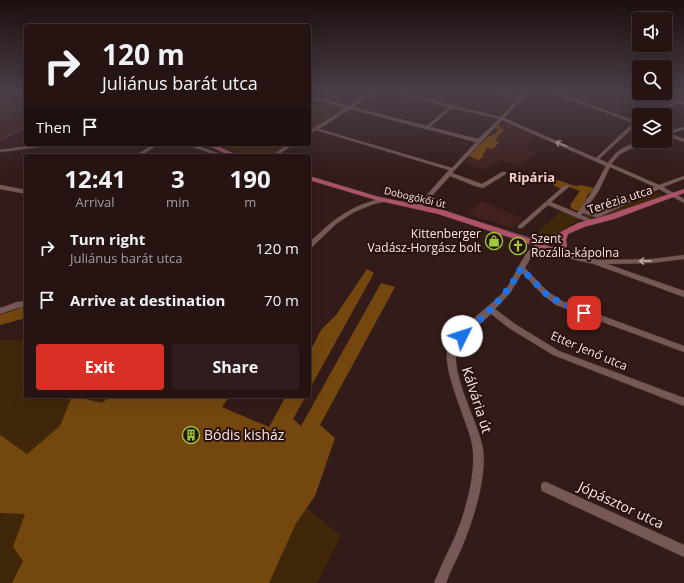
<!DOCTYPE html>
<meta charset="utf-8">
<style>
:root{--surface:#261413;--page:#2e1d1c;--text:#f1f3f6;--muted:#a49ea0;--line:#423333;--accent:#d93025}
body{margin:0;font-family:"Open Sans",sans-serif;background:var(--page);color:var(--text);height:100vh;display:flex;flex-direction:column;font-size:15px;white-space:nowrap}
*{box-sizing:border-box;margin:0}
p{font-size:13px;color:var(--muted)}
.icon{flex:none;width:22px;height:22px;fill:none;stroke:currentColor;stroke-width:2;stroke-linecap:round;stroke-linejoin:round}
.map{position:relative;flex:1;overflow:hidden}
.panel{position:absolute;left:24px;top:154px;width:287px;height:244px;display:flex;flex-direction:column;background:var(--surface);border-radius:4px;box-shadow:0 4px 16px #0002,0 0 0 1px var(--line)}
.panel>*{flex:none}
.top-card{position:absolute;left:24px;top:24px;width:287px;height:122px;border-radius:4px;box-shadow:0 4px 16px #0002,0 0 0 1px var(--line);background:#261413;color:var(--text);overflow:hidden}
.fabs{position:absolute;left:632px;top:12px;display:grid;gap:8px}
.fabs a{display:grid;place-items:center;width:40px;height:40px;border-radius:4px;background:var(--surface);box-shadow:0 4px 16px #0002,0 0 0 1px var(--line);font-size:20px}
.pin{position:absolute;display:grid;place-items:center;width:34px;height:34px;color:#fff;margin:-17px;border-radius:8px;box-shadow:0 2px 6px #0006}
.me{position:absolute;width:44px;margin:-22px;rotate:49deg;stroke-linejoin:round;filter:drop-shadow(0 0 3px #0008)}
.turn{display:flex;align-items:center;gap:14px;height:84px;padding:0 12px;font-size:18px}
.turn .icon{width:52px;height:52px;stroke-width:2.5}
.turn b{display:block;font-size:28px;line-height:34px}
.then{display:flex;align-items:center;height:38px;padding:0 12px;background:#0003;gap:8px;font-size:15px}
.eta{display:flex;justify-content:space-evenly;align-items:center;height:68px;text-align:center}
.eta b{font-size:24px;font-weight:700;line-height:28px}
.cta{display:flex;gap:8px;margin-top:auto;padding:8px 12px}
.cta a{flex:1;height:46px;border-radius:4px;background:var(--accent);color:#fff;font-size:16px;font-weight:700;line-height:46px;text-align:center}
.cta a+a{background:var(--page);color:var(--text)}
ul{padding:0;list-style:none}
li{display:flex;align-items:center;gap:12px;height:52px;padding:0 12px}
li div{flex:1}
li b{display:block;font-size:15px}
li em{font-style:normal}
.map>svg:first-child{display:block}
.built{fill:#40211e}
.green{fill:#412709}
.forest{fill:#74470f}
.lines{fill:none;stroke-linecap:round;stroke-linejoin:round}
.stream-far1{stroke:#7a335e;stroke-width:1}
.stream{stroke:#7a335e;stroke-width:2}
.minor-casing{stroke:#4b3736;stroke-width:1}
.major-casing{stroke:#4b3736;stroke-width:1}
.minor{fill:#765956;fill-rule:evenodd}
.major{fill:#ad5268;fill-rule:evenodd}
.wall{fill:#622f10}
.shaded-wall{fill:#491f0a}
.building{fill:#724327;stroke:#875c45}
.oneway{stroke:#bea7a5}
.route{stroke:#1a73e8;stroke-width:7;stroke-dasharray:0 12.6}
.labels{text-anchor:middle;stroke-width:4;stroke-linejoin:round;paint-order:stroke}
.far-street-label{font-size:10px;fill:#f8e7e5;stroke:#291210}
.street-label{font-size:12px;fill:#f8e7e5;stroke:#291210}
.poi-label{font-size:12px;fill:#f8e7e5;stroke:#291210;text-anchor:end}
.far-district-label{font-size:13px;font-weight:bold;fill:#f4d2ce;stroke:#291210}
.near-street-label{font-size:14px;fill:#f8e7e5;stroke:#291210}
.near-poi-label{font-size:14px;fill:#f8e7e5;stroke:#291210;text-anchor:start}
</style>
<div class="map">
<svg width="684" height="583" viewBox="0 0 684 583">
<rect width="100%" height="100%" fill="#331b19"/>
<g class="built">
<polygon points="0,92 26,92 26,127 0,138"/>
<polygon points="505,121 536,134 524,147 536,152 520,166 502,160 484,170 464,163 503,122"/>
<polygon points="482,201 523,219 513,228 467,214"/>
</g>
<g class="green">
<polygon points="309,98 348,107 309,131"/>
<polygon points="216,144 289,144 269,156 243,156"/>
<polygon points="656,193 664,196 607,217 592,220 583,216 584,214 597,217"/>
<polygon points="561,211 580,219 557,235 544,234 534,236"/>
<polygon points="26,339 26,396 202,396 204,421 341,536 317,583 0,583 0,340"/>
</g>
<g class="forest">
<polygon points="497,125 500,126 500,129 505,129 495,140 499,142 493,149 487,148 483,154 483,157 479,160 469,156 487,137 495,134 498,130 495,127"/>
<polygon points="543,175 575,186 581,185 594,188 592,192 588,194 585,202 578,211 572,209 570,205 580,191 570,187 561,189 553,185 557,182"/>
<polygon points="367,269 374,273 309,390 309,353 321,330 336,315"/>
<polygon points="381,283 395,287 320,425 335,438 315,496 296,523 269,583 12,583 23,561 13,547 25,514 0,513 0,435 27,454 60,426 72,396 102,403 111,396 230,396 222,407 269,427 286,396 306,396 293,419 301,426"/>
<polygon points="26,306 26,318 0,325 0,315"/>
</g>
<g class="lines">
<polyline class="stream-far1" points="0,140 26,127"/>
<polyline class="stream" points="484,224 529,238"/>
<g class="minor-casing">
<g id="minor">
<path d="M371,92H376L353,107L427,126L449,107L390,92H397L501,117L518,99L487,92H495L520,97L525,92H529L504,118L596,158L633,123L550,92H556L635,121L639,120V125L637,124L599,159L608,163C610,160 613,156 616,153C623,146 638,141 648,141L620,154L611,164L659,185L684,176V179L663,187L684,199V203L659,189L599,217H595L583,213L581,215L594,221L595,222L592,224L548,205L522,228H518V226L565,185H569L570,186L551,202L577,213L592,192L606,166L502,120L452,173L482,184L502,172H506V174L483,188L475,186L450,176L420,209H416V207L449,170L316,130L309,134V131L346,108L309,98V96L349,106ZM452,108L499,119L478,139L430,127ZM350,109L476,142L452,168L319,129ZM610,167L655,187L597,214L585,210L598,192Z"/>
<polygon points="678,101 681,102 652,115 647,115"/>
<polygon points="684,127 684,129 670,134 684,139 684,142 665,135 665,132"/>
<polygon points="45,144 57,144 55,145 0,152 0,150"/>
<polygon points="154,144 159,144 140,156 135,156"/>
<polygon points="184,144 191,144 221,154 217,155"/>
<polygon points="289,144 294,144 276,156 271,156"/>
<polygon points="0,185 26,190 26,194 0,189"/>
<path d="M385,198L388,200L387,201L374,204L354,212L336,224L311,248L309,249V243C334,219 350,205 385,198Z"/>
<path d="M539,243L542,245L532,255L525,268L547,291L562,301L684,346V352L556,305L543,295L522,273L510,293L495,309L515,324L559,351L684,398V406L553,355L509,328L491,314L460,342C444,365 479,422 483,449C487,477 473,521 462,547C457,559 450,571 446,583H434C440,568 447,554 454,539C465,514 475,478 473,451C472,440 468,429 464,419C459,404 453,389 449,373C448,366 446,359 447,352C452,330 489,309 504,291C516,278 522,250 539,243Z"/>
<polygon points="554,248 571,254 597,260 652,259 684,255 684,259 652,263 607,264 684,291 684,297 594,264 567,258 552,251 551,250 552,249"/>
<polygon points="26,301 26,307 17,308 0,314 0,308 17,302"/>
<polygon points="546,482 684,545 684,557 542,491 541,487 542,483"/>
</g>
</g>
<g class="major-casing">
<g id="major">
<polygon points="13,92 20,92 26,94 26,97"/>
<polygon points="649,93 655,93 684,102 684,105"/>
<polygon points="205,144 213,144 239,156 231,156"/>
<path d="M309,176L379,197L443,210L534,240L535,238H541L543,244L551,247L559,245V238L550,239L549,237L550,235L557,234L578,223L608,215L684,189V193L614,219L584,227L568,234L566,240L567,246C559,256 544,254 536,246L438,214L376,200L309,180Z"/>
</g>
</g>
<use href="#minor" class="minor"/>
<use href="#major" class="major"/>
</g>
<polygon class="wall" points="195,431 196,433 191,440 185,436 183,434"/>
<polygon class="shaded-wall" points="195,431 196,433 191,440 189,437"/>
<polygon class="building" points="188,427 195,431 189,437 183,434"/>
<defs><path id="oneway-shaft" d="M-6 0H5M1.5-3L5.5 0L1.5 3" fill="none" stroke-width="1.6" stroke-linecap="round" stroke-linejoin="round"/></defs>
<g class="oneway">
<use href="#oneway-shaft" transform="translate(561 144) rotate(-157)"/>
<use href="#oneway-shaft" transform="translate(645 261) rotate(179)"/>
</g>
<linearGradient id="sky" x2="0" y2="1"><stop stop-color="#1c0f0e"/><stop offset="0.53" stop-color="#4a3f49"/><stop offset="1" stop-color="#4a3f49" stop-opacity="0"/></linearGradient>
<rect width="684" height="174" fill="url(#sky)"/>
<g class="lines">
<path class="route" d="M462,336C486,314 506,297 521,268L545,293L559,302L584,313"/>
</g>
<defs>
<g id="shop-ring" transform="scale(0.9)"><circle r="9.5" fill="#291210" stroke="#9acb35" stroke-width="1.5"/><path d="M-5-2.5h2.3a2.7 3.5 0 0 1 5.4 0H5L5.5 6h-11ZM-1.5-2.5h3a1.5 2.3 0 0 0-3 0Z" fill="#9acb35"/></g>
<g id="church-ring" transform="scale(0.9)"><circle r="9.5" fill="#291210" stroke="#9acb35" stroke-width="1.5"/><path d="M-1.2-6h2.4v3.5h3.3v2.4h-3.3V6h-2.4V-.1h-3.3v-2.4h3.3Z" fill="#9acb35"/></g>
<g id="building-ring" transform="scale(0.9)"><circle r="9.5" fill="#291210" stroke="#9acb35" stroke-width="1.5"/><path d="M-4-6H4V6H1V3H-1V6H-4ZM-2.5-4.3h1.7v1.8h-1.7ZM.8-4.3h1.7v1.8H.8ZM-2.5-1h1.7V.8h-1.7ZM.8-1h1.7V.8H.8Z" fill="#9acb35"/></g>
</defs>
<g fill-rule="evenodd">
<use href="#shop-ring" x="494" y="241"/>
<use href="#church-ring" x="518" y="246"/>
<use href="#building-ring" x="191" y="435"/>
</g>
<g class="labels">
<g class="far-street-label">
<text transform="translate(415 197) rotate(13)" y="4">Dobogókői út</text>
</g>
<g class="street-label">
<text transform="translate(620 200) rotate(-18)" y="4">Terézia utca</text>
<text transform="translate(589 351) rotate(23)" y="4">Etter Jenő utca</text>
</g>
<g class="poi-label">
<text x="481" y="238">Kittenberger<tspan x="481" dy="14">Vadász-Horgász bolt</tspan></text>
<text x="531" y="243" text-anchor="start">Szent<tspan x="531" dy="14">Rozália-kápolna</tspan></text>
</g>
<g class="far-district-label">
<text x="532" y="182">Ripária</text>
</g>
<g class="near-street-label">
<text transform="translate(477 400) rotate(72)" y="5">Kálvária út</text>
<text transform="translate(621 505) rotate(25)" y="5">Jópásztor utca</text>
</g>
<g class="near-poi-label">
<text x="204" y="440">Bódis kisház</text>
</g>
</g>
</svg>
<div class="fabs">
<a><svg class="icon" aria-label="sound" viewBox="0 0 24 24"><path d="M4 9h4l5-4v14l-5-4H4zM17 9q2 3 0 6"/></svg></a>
<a><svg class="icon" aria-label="search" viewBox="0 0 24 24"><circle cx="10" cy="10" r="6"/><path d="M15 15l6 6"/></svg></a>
<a><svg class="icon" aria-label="layers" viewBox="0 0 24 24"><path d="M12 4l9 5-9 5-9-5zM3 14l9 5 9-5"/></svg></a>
</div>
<div class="pin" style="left:584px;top:313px;background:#d93025"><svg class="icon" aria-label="arrive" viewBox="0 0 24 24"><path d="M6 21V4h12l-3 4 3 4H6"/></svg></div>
<svg class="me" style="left:462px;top:336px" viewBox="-20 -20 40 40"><circle r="19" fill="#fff"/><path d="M0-13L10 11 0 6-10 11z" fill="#1a73e8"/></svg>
<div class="top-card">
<div class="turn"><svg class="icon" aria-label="right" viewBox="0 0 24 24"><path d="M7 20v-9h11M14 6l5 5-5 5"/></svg><div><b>120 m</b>Juliánus barát utca</div></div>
<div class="then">Then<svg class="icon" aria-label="arrive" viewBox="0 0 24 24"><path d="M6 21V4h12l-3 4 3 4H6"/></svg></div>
</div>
<section class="panel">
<div class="eta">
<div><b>12:41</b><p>Arrival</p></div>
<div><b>3</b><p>min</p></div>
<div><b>190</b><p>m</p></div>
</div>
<ul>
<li><svg class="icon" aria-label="right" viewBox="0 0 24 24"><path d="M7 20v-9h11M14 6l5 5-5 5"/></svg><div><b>Turn right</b><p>Juliánus barát utca</p></div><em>120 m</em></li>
<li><svg class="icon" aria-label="arrive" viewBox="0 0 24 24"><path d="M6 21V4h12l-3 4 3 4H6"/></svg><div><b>Arrive at destination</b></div><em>70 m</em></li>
</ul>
<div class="cta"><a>Exit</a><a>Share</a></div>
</section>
</div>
